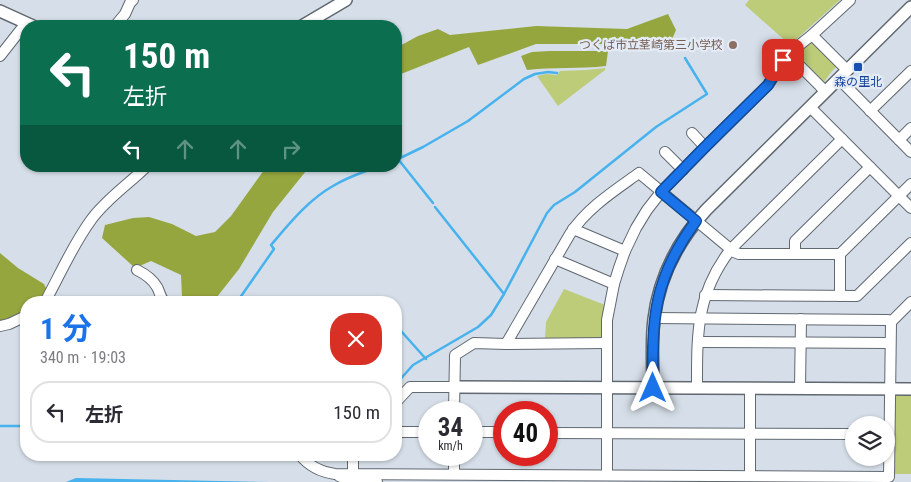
<!DOCTYPE html>
<html lang="ja">
<meta charset="utf-8">
<style>
:root{--surface:#fff;--page:#f2f2f3;--text:#2b2b33;--muted:#7c7c81;--line:#e1e1e2;--accent:#1a73e8}
body{margin:0;font-family:"Roboto Condensed","Noto Sans JP",sans-serif;background:var(--page);color:var(--text);height:100vh;display:flex;flex-direction:column;font-size:19px;white-space:nowrap}
*{box-sizing:border-box;margin:0}
p{font-size:16px;color:var(--muted)}
.icon{flex:none;width:28px;height:28px;fill:none;stroke:currentColor;stroke-width:2;stroke-linecap:round;stroke-linejoin:round}
.map{position:relative;flex:1;overflow:hidden}
.sheet{position:absolute;left:20px;top:296px;width:382px;height:165px;display:flex;flex-direction:column;background:var(--surface);border-radius:20px;box-shadow:0 1px 4px #0004}
.sheet>*{flex:none}
.banner{position:absolute;left:20px;top:20px;width:382px;height:152px;border-radius:20px;box-shadow:0 1px 4px #0004;background:#0b6e4f;color:#fff;overflow:hidden}
.controls{position:absolute;left:845px;top:416px;display:grid;gap:10px}
.controls a{display:grid;place-items:center;width:50px;height:50px;border-radius:50%;background:var(--surface);box-shadow:0 1px 4px #0004;font-size:25px}
.speed{position:absolute;left:418px;top:401px;display:flex;gap:10px;font-size:25px;font-weight:700;text-align:center}
.speed>*{display:grid;place-content:center;width:65px;height:65px;border-radius:50%;background:var(--surface);box-shadow:0 1px 4px #0004;line-height:1}
.speed small{font-size:12px;font-weight:400}
.speed .limit{border:8px solid #d22;background:#fff;color:#111}
.pin{position:absolute;display:grid;place-items:center;width:42px;height:42px;color:#fff;margin:-21px;border-radius:10px;box-shadow:0 2px 8px #0006}
.me{position:absolute;width:55px;margin:-28px;rotate:0deg;stroke-linejoin:round;filter:drop-shadow(0 0 4px #0008)}
.turn{display:flex;align-items:center;gap:18px;height:105px;padding:0 20px;font-size:22px}
.turn .icon{width:65px;height:65px;stroke-width:2.5}
.turn b{display:block;font-size:35px;line-height:42px}
.lanes{display:flex;align-items:center;height:48px;padding:0 20px;background:#0003;justify-content:center;gap:25px;direction:ltr}
.lanes .off{opacity:.35}
.round{display:grid;place-items:center;flex:none;width:52px;height:52px;border-radius:20px;background:var(--page)}
.headline{display:flex;align-items:center;justify-content:space-between;height:85px;padding:0 20px}
h1{font-size:30px;font-weight:700;line-height:38px;color:var(--accent)}
ul{padding:0;list-style:none}
li{display:flex;align-items:center;gap:15px;height:62px;margin:0 10px 8px;padding:0 10px;border:2px solid var(--line);border-radius:20px}
li div{flex:1}
li b{display:block;font-size:19px}
li em{font-style:normal}
.map>svg:first-child{display:block}
.green{fill:#bdcc79}
.forest{fill:#96a63f}
.water{fill:#47b2ed}
.lines{fill:none;stroke-linecap:round;stroke-linejoin:round}
.stream{stroke:#47b2ed;stroke-width:2.5}
.minor-casing{stroke:#606870;stroke-width:12}
.tertiary-casing{stroke:#606870;stroke-width:14}
.minor{stroke:#fff;stroke-width:10}
.tertiary{stroke:#fff;stroke-width:11}
.route-casing{stroke:#114b97;stroke-width:12}
.route{stroke:#1a73e8;stroke-width:9}
.education-dot{fill:#8d6e63;stroke:#e3ecf6;stroke-width:2}
.transit-dot{fill:#1a4fb4;stroke:#e3ecf6;stroke-width:2}
.labels{text-anchor:middle;stroke-width:4.5;stroke-linejoin:round;paint-order:stroke}
.education-label{font-size:12px;fill:#785e54;stroke:#e3ecf6;text-anchor:end}
.transit-label{font-size:12px;fill:#164399;stroke:#e3ecf6}
</style>
<div class="map">
<svg width="911" height="482" viewBox="0 0 911 482">
<rect width="100%" height="100%" fill="#d6dfe9"/>
<g class="green">
<polygon points="749,0 840,0 790,45 745,5"/>
<polygon points="813,38 839,64 832,71 824,82 796,53"/>
<polygon points="605,68 605,70 558,106 537,76 546,74 557,75 560,71 586,70"/>
<polygon points="564,289 605,305 603,338 601,339 545,339 546,322"/>
<rect x="893" y="396" width="18" height="78"/>
</g>
<g class="forest">
<polygon points="668,14 676,30 667,51 634,44 536,44 478,65 469,47 396,76 396,48 418,36 438,29 450,35 536,26 627,29"/>
<path d="M550,51H608L606,66C580,69 553,67 527,70L521,56L532,52Z"/>
<polygon points="267,166 310,166 273,212 239,269 213,302 178,302 182,297 181,275 151,261 135,268 102,238 105,225 133,218 149,217 172,224 196,236 215,232 231,216"/>
<polygon points="0,253 18,268 44,284 52,301 57,302 26,302 26,311 5,323 0,323"/>
</g>
<polygon class="water" points="76,478 270,482 66,482"/>
<g class="lines">
<g class="stream">
<polyline points="398,159 433,203"/>
<polyline points="396,160 423,147 468,121 524,79 535,74 548,72 557,73"/>
<polyline points="435,207 504,294"/>
<path d="M237,302L274,249L271,245C289,224 308,200 333,186C347,177 364,172 379,166"/>
<polyline points="396,335 401,331 426,359"/>
<polyline points="396,384 413,365 478,327 491,315 504,294 547,213 554,205 575,192 656,127 707,94 685,58"/>
<polyline points="0,426 26,426"/>
<polyline points="330,456 331,455"/>
</g>
<g class="minor-casing">
<g id="minor">
<polyline points="115,26 125,14 130,3 133,0"/>
<polyline points="812,35 847,70"/>
<polyline points="788,54 820,86 825,92"/>
<polyline points="0,56 26,23"/>
<polyline points="839,79 911,152"/>
<polyline points="810,107 911,208"/>
<polyline points="870,111 911,71"/>
<polyline points="692,133 705,147"/>
<polyline points="899,140 911,128"/>
<polyline points="665,152 683,170"/>
<polyline points="573,229 625,251"/>
<polyline points="795,254 795,241 870,167"/>
<polyline points="555,259 614,284"/>
<path d="M137,270C145,274 153,280 157,287C160,292 160,298 165,302"/>
<polyline points="705,295 857,296 911,243"/>
<polyline points="840,296 840,254"/>
<path d="M45,302C60,275 72,246 91,220C106,199 129,184 147,166"/>
<polyline points="654,318 888,320 891,322"/>
<polyline points="0,326 9,324 26,316"/>
<polyline points="698,342 890,343"/>
<polyline points="506,344 606,343"/>
<path d="M697,387C697,334 696,294 731,249L842,139"/>
<polyline points="800,388 801,319"/>
<polyline points="396,402 410,387 455,387"/>
<path d="M454,412L455,355L474,343L506,344L570,234C587,208 614,191 639,173L734,252L739,254H840L911,184"/>
<polyline points="396,432 429,432"/>
<polyline points="471,432 504,432"/>
<polyline points="546,433 854,434"/>
<path d="M300,455C309,466 320,472 335,474L889,477L891,322L911,302"/>
<polyline points="353,455 353,474"/>
<polyline points="454,474 454,455"/>
<polyline points="607,475 607,320 614,284 619,268 625,251 636,228 647,210 661,192 705,147 768,85 788,54 812,35 850,0"/>
<path d="M339,476C350,482 364,482 377,482"/>
<polyline points="750,476 750,388"/>
</g>
</g>
<g class="tertiary-casing">
<g id="tertiary">
<polyline points="0,11 33,26"/>
<polyline points="302,26 346,0"/>
<polyline points="455,387 911,389"/>
<path d="M653,388C653,365 651,342 654,319C659,277 678,241 706,210L911,7"/>
</g>
</g>
<use href="#minor" class="minor"/>
<use href="#tertiary" class="tertiary"/>
</g>
<g class="lines">
<g class="route-casing">
<path id="route" d="M653,388C652,318 653,279 696,221L661,192L705,147L768,85L783,60"/>
</g>
<use href="#route" class="route"/>
</g>
<circle class="education-dot" cx="733" cy="45" r="5"/>
<rect class="transit-dot" x="853" y="62" width="10" height="10" rx="2.5"/>
<g class="labels">
<g class="education-label">
<text x="723" y="49">つくば市立茎崎第三小学校</text>
</g>
<g class="transit-label">
<text x="858" y="86">森の里北</text>
</g>
</g>
</svg>
<div class="controls">
<a><svg class="icon" aria-label="layers" viewBox="0 0 24 24"><path d="M12 4l9 5-9 5-9-5zM3 14l9 5 9-5"/></svg></a>
</div>
<div class="speed"><div>34<small>km/h</small></div><div class="limit">40</div></div>
<div class="pin" style="left:783px;top:60px;background:#d93025"><svg class="icon" aria-label="arrive" viewBox="0 0 24 24"><path d="M6 21V4h12l-3 4 3 4H6"/></svg></div>
<svg class="me" style="left:653px;top:388px" viewBox="-20 -20 40 40"><path d="M0-17L14 15 0 8-14 15z" fill="#1a73e8" stroke="#fff" stroke-width="4"/></svg>
<div class="banner">
<div class="turn"><svg class="icon" aria-label="left" viewBox="0 0 24 24"><path d="M17 20v-9H6M10 6l-5 5 5 5"/></svg><div><b>150 m</b>左折</div></div>
<div class="lanes"><svg class="icon" aria-label="left" viewBox="0 0 24 24"><path d="M17 20v-9H6M10 6l-5 5 5 5"/></svg><svg class="icon off" aria-label="ahead" viewBox="0 0 24 24"><path d="M12 20V5M6 11l6-6 6 6"/></svg><svg class="icon off" aria-label="ahead" viewBox="0 0 24 24"><path d="M12 20V5M6 11l6-6 6 6"/></svg><svg class="icon off" aria-label="right" viewBox="0 0 24 24"><path d="M7 20v-9h11M14 6l5 5-5 5"/></svg></div>
</div>
<section class="sheet">
<div class="headline"><div><h1>1 分</h1><p>340 m · 19:03</p></div><a class="round" style="background:#d93025;color:#fff"><svg class="icon" aria-label="close" viewBox="0 0 24 24"><path d="M6 6l12 12M18 6L6 18"/></svg></a></div>
<ul>
<li><svg class="icon" aria-label="left" viewBox="0 0 24 24"><path d="M17 20v-9H6M10 6l-5 5 5 5"/></svg><div><b>左折</b></div><em>150 m</em></li>
</ul>
</section>
</div>
